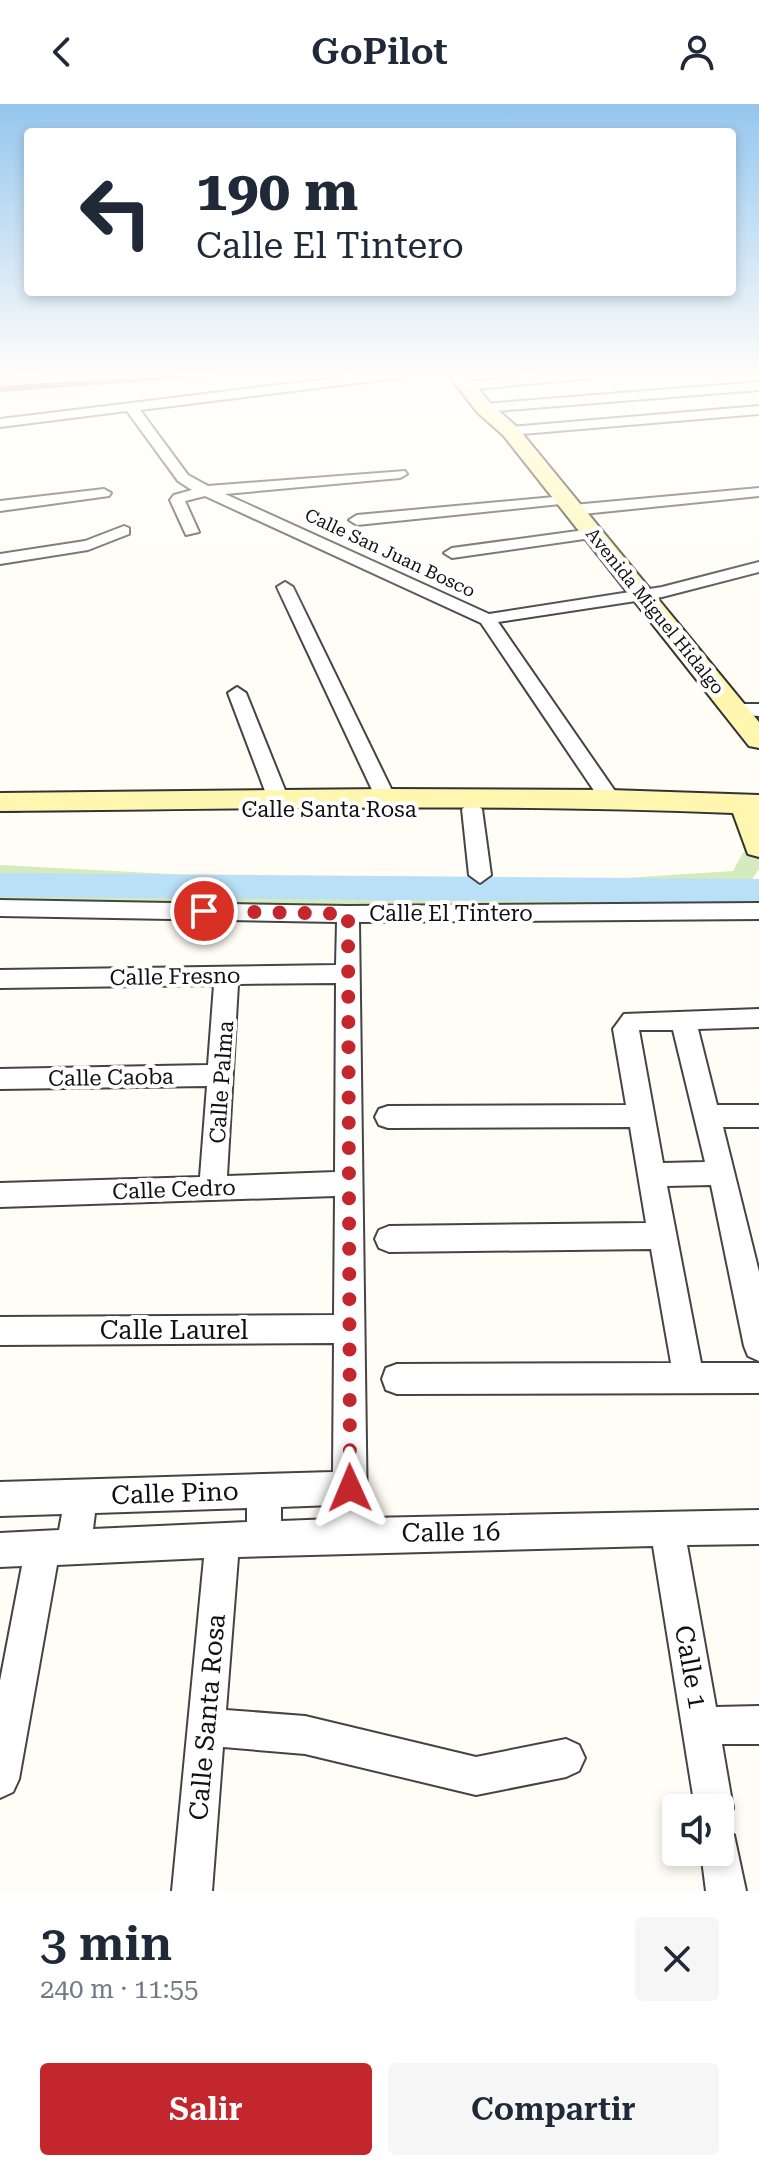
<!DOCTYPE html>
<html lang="es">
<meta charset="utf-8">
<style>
:root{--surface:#fff;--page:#f6f6f7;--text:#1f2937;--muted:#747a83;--accent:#c4262e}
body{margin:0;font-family:"Roboto Serif",serif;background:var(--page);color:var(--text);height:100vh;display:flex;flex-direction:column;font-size:30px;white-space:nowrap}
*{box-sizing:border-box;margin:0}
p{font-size:26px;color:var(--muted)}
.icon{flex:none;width:44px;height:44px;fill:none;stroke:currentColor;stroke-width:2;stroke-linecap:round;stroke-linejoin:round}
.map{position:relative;height:1787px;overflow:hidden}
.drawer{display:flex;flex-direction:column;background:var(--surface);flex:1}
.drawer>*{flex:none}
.banner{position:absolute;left:24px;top:24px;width:712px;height:168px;border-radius:8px;box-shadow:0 4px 12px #0003;background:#fff;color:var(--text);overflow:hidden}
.buttons{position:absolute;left:662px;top:1690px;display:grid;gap:16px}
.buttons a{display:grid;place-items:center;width:72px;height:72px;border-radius:8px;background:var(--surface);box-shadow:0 4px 12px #0003;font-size:40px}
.pin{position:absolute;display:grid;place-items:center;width:68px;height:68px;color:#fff;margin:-34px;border:4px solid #fff;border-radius:50%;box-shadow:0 2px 8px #0007}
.me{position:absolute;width:88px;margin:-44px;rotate:359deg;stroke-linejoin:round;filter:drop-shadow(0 0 6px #0008)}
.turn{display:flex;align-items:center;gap:28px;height:168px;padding:0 40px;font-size:36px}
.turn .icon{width:104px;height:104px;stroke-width:2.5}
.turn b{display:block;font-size:56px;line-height:68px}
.round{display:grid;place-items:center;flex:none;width:84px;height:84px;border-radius:8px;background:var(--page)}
.summary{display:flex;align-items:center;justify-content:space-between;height:136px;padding:0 40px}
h1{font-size:48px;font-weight:600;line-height:60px}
.action{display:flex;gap:16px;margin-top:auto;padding:16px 40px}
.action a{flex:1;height:92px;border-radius:8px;background:var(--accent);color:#fff;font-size:32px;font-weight:600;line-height:92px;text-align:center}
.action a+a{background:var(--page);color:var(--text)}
header{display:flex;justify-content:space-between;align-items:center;height:104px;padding:0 40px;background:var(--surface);font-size:36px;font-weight:600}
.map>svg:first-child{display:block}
.green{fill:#d5ebbd}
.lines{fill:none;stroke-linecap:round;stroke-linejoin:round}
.river{fill:#b9e0f7;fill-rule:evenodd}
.street-casing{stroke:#444;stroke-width:4}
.secondary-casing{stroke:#333;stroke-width:4}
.street{fill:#fff;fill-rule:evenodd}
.secondary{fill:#fff6b0;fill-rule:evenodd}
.rail{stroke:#c4262e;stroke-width:4}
.route{stroke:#c4262e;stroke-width:14;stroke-dasharray:0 25.2}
.labels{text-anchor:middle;stroke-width:8;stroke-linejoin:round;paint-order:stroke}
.far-street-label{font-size:18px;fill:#111;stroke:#fff}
.street-label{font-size:22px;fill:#111;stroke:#fff}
.near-street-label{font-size:26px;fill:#111;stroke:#fff}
</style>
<header><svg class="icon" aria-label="back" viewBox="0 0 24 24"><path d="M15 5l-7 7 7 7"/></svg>GoPilot<svg class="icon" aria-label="person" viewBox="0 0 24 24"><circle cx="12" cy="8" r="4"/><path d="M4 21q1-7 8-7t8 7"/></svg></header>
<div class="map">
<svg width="759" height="1787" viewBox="0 0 759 1787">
<rect width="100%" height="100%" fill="#fffdf5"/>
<polygon class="green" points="759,720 759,765 730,808 204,807 0,812 0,761 456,785 733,767"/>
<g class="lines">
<polygon class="river" points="0,769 759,775 759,799 0,793"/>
<g class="street-casing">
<g id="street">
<polygon points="68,270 131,270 125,274 0,282 0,274"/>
<polygon points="368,270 404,270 398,274 140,306 188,371 208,382 405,367 407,370 400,374 225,390 489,510 662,483 759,458 759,468 662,493 498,518 617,690 620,695 617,700 603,700 481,519 205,392 185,397 199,428 186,431 170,396 174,391 192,386 178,377 127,307 0,323 0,315"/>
<polygon points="551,270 595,270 589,274 466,286 460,282 466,278"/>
<polygon points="759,278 759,286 484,308 477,304 484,300"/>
<polygon points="759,302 759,310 510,331 503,327 510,323"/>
<polygon points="759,384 759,392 573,411 565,406 573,401"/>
<polygon points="104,385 111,389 109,392 0,407 0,397"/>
<polygon points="565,392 570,393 570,399 357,421 349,416 357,411"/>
<polygon points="124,422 129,424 129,430 88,446 0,460 0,450 85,437"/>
<polygon points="592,425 598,427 598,433 452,454 444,449 452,444"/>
<polygon points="285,478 293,483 401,705 398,710 384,710 381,705 277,483"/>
<polygon points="237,583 246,589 285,686 298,705 295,710 281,710 265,687 228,589"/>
<polygon points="736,600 759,600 759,612 729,610 729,602"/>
<polygon points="472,698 482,705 491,771 480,779 469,771 462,705"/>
<path d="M0,796L348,802L759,799V815L359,818L367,1414L759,1406V1440L687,1441L716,1603L759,1602V1640H722L733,1704L728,1718L720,1721V1704H695L653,1442L238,1453L226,1606L305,1612L476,1653L566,1635L579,1641L585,1654L579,1667L566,1673L476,1691L305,1650L223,1643L212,1787H172L204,1454L57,1461L19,1675L13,1688L0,1694V1577L22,1462L0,1463V1429L59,1426L62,1410L0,1412V1378L333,1368L334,1239L0,1241V1213L334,1211L335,1092L0,1103V1079L200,1073L207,982L0,985V965L208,961L214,881L0,884V866L336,861L337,818L0,812ZM336,879L335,1068L227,1072L238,880ZM333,1401V1415L281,1417V1403ZM247,1404V1418L93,1425L95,1409Z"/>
<path d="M759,905V923L698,925L717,1001H759V1023H723L759,1168V1257L748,1252L744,1242L711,1081L667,1082L701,1259H759V1289L397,1290L386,1286L382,1275L386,1264L397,1260L671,1259L651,1145L389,1148L379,1144L375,1135L379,1126L389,1122L646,1119L630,1023L388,1024L379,1021L375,1013L379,1005L388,1002L626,1001L613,925L624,910ZM639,926H673L705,1058L663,1059Z"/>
<polygon points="720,1725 734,1731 746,1787 706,1787 701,1748 720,1748"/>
</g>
</g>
<g class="secondary-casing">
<g id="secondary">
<polygon points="448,270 466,270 491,300 517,323 759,618 759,644 749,642 503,331 477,308"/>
<path d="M386,685L610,686L759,691V753L748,750L733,709C489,699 244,705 0,707V689Z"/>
</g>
</g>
<use href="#street" class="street"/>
<use href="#secondary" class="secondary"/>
<polyline class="rail" points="0,286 218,270"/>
</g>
<linearGradient id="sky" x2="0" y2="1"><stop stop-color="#95c6ee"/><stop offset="0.52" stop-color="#fffefa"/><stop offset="1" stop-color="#fffefa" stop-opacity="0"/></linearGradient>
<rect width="759" height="520" fill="url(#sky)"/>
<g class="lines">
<polyline class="route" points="204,807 348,810 350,1384"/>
</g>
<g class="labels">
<g class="far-street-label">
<text transform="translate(390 449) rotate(25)" y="6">Calle San Juan Bosco</text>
<text transform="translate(655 507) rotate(51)" y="6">Avenida Miguel Hidalgo</text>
</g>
<g class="street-label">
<text x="329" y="713">Calle Santa Rosa</text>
<text x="451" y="817">Calle El Tintero</text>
<text transform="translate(175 872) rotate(-1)" y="8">Calle Fresno</text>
<text transform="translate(111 973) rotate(-1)" y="8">Calle Caoba</text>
<text transform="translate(221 978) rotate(-86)" y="8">Calle Palma</text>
<text transform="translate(174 1085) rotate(-2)" y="8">Calle Cedro</text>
</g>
<g class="near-street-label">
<text x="174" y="1235">Calle Laurel</text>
<text transform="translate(175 1389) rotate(-2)" y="9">Calle Pino</text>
<text transform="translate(451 1428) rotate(-1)" y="9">Calle 16</text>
<text transform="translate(691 1563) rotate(80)" y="9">Calle 1</text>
<text transform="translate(207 1613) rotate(-85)" y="9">Calle Santa Rosa</text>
</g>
</g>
</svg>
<div class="buttons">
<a><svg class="icon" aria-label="sound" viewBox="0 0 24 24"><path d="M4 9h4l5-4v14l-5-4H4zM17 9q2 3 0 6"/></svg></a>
</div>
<div class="pin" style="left:204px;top:807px;background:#d93025"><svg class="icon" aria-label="arrive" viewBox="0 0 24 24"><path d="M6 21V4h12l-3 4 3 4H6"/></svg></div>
<svg class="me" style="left:350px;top:1384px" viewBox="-20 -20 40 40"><path d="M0-17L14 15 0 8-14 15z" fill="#c4262e" stroke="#fff" stroke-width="4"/></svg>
<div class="banner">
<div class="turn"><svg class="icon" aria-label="left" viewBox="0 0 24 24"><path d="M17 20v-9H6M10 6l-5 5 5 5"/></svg><div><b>190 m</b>Calle El Tintero</div></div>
</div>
</div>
<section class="drawer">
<div class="summary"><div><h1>3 min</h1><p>240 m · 11:55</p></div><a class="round"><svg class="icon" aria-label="close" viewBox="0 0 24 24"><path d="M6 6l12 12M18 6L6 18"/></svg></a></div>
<div class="action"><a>Salir</a><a>Compartir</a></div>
</section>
